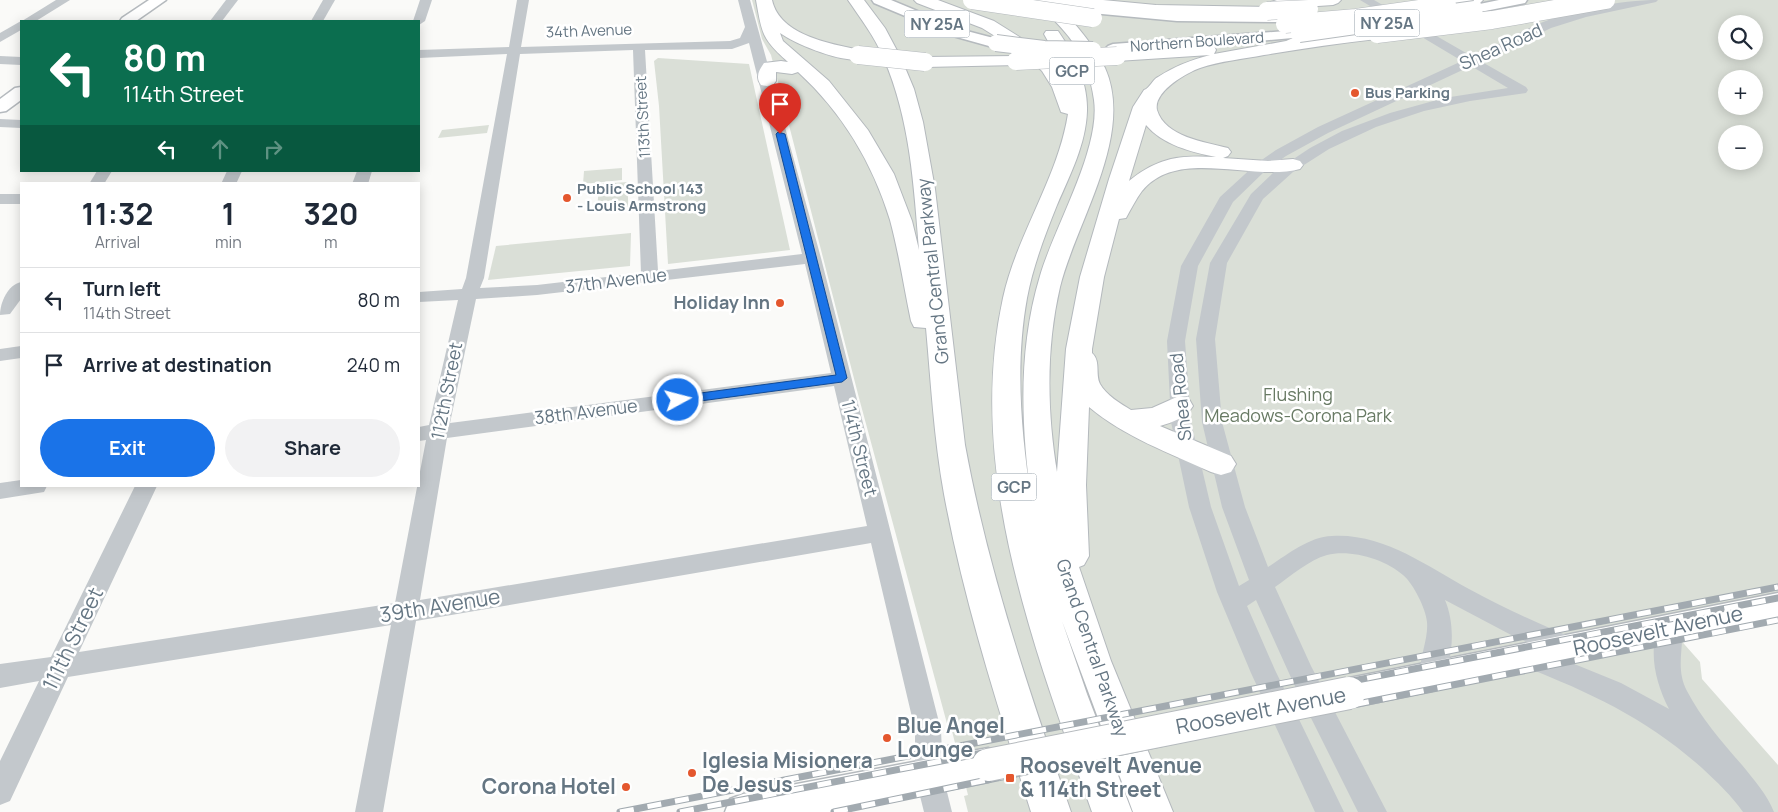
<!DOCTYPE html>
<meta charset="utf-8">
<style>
:root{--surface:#fff;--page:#f2f2f3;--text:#1f2937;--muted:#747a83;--line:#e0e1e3;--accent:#1a73e8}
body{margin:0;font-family:Manrope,sans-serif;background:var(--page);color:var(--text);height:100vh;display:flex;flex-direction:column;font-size:19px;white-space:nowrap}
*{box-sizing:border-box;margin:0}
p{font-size:16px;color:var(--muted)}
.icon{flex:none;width:28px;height:28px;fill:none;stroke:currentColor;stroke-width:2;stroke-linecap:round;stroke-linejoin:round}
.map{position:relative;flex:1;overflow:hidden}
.sheet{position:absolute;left:20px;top:182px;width:400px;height:305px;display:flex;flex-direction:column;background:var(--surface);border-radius:0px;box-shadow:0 2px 12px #0003}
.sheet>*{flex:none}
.guide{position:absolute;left:20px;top:20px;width:400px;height:152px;border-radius:0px;box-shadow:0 2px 12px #0003;background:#0b6e4f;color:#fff;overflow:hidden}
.buttons{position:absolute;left:1718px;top:15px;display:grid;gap:10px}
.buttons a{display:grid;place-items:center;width:45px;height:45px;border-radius:50%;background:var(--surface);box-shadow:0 2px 12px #0003;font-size:25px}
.pin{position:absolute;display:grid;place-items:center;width:42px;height:42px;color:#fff;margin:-51px -21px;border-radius:50% 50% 50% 0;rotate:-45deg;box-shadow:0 0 5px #0007}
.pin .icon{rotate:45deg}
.me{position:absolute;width:55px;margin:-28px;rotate:83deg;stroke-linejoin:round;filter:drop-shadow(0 0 4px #0008)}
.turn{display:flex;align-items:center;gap:18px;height:105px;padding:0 20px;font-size:22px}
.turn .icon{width:65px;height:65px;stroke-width:2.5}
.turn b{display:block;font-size:35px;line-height:42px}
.lanes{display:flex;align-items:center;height:48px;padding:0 20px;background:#0003;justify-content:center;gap:25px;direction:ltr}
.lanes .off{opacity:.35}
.eta{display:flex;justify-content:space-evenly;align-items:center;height:85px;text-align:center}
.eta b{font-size:30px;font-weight:700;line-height:35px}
.button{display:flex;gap:10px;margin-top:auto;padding:10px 20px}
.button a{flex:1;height:58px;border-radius:30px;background:var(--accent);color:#fff;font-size:20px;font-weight:700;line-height:58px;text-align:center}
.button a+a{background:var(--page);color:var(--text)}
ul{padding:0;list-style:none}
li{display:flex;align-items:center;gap:15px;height:65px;padding:0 20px;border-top:1px solid var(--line)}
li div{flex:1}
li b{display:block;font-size:19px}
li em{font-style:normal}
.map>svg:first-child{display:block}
.green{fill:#dadfd7;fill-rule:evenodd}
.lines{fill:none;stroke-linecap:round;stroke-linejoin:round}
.major-casing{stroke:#b5babe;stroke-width:3}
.highway-casing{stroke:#b4b9bd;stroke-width:2}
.minor{fill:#c3c8cc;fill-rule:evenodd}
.major{fill:#fff;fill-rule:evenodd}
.highway{fill:#fff;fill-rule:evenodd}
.rail-casing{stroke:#a2aab0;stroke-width:7}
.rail{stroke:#fff;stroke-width:5;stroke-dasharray:14;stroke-linecap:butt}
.major-bridge-far1-casing{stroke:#b5babe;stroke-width:18;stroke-linecap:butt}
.major-bridge-casing{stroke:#b5babe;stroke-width:34;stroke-linecap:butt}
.highway-bridge-casing{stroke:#b4b9bd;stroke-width:19;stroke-linecap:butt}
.major-bridge-far1{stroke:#fff;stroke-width:16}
.major-bridge{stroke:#fff;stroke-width:32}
.highway-bridge{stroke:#fff;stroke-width:18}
.route{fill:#1a73e8;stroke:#114b97}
.poi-dot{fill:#e4572e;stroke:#fff;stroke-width:2}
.labels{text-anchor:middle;stroke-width:5;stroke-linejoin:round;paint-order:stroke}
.far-street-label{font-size:15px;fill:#657683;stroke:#fff}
.far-poi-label{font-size:15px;font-weight:bold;fill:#657683;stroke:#fff;text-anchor:start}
.shield{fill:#fff;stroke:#939fa8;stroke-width:1}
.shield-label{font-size:16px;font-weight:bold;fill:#657683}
.street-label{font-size:18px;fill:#657683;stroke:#fff}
.poi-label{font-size:18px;font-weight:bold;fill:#657683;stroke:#fff;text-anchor:end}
.park-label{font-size:18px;fill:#687a64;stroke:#fff}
.near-street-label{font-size:21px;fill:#657683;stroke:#fff}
.near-poi-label{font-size:21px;font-weight:bold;fill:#657683;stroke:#fff;text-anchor:start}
</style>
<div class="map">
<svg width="1778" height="812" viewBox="0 0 1778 812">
<rect width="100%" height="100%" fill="#fafaf8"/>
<g class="green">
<path d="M752,0H1778V606L1670,628L1700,662L1702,679L1778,765V812H968L964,796L968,795L952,731H949L859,398L771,55L762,39ZM1726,24H1754V51H1726ZM1726,79H1754V106H1726ZM1726,134H1754V161H1726Z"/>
<polygon points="658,58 749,64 790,250 668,264 659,106 654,61"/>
<polygon points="489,125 487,133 438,138 442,130"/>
<polygon points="622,168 622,180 583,184 584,171"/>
<polygon points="628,182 628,209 597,212 599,184"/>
<polygon points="631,233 630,266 488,280 496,246"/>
</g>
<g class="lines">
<g class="major-casing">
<g id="major">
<polygon points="149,0 166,0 136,21 120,21 122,18"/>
<polygon points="872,0 891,0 963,30 1001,40 1004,43 1001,46 996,48 953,36 874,3"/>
<polygon points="1499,0 1527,0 1525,3 1475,13 1470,12 1468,9 1470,6"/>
<polygon points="1064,3 1177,13 1276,14 1281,15 1283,18 1281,21 1276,22 1177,21 1059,10 1057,7 1059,4"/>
<polygon points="1299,30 1304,31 1306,34 1304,37 1113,54 1108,52 1105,49 1108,46 1113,44"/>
<polygon points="21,87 21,100 6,111 0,112 0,99 15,88"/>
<polygon points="1778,593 1778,619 1349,708 1337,704 1333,693 1337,682 1349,678"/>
<polygon points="988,748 1000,753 1005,765 1000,777 988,782 834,812 725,812 730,799 743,794"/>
</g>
</g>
<g class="highway-casing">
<g id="highway">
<path d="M756,0H772C780,37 834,44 864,51L867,55L864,59C844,64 797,45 780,33L783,41L829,81L868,130L894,174L912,221L919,250C914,186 910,119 884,59C875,37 861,19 848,0H864L885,28L901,58L914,89L923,122L935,189L965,445C988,571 1029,691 1071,812H1031C998,707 964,602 944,494C934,439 931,383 926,328L914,327L911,321C904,288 899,253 890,220C873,164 842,112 798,72L792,74L776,72V81L773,85L767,86L761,85C755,77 759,70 764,63L781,61L788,62C762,39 762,34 756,0Z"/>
<path d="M914,0H938L994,21L1037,48L1055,64L1064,77L1059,61L1044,34L1046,31H1058C1074,54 1088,82 1087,111C1086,144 1070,175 1057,205C1045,235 1033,266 1027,298C1015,364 1021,432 1031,498C1021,424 1018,349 1040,276C1054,227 1101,149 1094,100C1091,78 1083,54 1069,37C1059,24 1046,13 1036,0H1103L1156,5L1271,7L1269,5L1271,2L1277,0H1341L1338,3L1333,5L1273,9L1275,11L1273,14L1267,16L1156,15L1057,5C1076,24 1093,44 1105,68C1135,135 1076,222 1060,287C1046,347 1047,412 1057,472L1066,349L1080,277L1109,179L1133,107L1144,90C1150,88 1152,80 1158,77C1175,66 1191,60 1210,55L1117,61L1111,60L1108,56L1111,52L1208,45L1214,46L1216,50L1214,54L1286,41L1293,38L1377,29L1383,31L1385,34L1383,37L1377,39C1339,43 1302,49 1264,55C1243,59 1221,61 1200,68C1186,73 1153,92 1157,110C1165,137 1205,142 1228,148L1231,152L1228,156L1223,158L1268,161L1293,159L1300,161L1303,165L1300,169C1251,182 1178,147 1142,191C1136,199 1131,209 1126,218L1119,219L1104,277L1092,349V353C1101,361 1095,374 1100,384C1106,395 1121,404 1131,410L1152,408L1179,396L1189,399L1193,406C1186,418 1173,422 1160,426L1231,456L1236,464L1231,472L1221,475L1211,472C1169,453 1125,437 1089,407L1086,485L1089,556L1084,565L1079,567L1111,661L1173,812H1133L1062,621L1087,694L1132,812H1092C1035,650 965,472 1003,298C1017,234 1058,178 1068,114L1061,112L1052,87L1042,71L1025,55L982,28L917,3ZM1146,125C1163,145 1191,152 1216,157C1180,155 1158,157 1129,181Z"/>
<path d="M1449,0H1483L1480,3C1469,6 1453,11 1441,8L1439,5L1441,2Z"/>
<polygon points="1016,56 1022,57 1025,61 1022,65 925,67 919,66 916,62 919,58 925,57"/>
</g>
</g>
<g class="minor">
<polygon points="56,0 70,0 36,21 22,21"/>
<polygon points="226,0 238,0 222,21 210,21"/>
<polygon points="323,0 335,0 323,21 311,21"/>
<polygon points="420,0 432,0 425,21 419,25 419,21 413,21"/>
<path d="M517,0H529L521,47L730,41L740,38L745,27L738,0H750L821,258L941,730L943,776L952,812H924L915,776V730L871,543L416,621L383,812H355L391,625L68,677L10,801L0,805V761L39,681L0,688V664L51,657L135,486H157L79,652L395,603L426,440L419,441V427L429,425L458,300L419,302V292L462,289L466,278L507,54L419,58V50L509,47ZM749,43L802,254L658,271L645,50L732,49ZM633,50L641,273L537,285L480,288L484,278L520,54ZM805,264L831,373L450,423L476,299L537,295ZM834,386L867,526L420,600L447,438Z"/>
<path d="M1360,0H1374L1473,57C1494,48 1513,35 1534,26C1569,10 1620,0 1658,0L1656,2L1586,17L1551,28L1482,62L1526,87L1528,90L1526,93L1470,101L1424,111L1376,127L1329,149L1293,172L1263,199L1227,263L1215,339L1222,422L1245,507L1268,567C1287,555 1308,537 1332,536C1384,533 1426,566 1469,589C1505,609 1542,625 1580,641L1584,649L1580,657L1571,660L1515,637L1445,600C1456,626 1453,660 1441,685L1432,689L1423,685C1414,667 1429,642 1427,622C1426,609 1413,583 1403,575C1385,559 1350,549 1327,555C1309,560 1291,576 1275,587L1311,666L1387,812H1358L1293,682L1256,600L1247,606L1275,670L1344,812H1315L1251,673L1217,592L1189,507L1171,422L1167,341L1181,266L1220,197L1256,164L1276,150L1318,127L1462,61ZM1471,66L1508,88L1444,98L1390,113L1342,131L1310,148L1274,172L1251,194L1210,263L1196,339L1202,422L1222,507L1249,580L1239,586L1211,507L1191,422L1185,341L1198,266L1233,202L1266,170L1286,156L1328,133Z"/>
<polygon points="21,21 21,30 0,42 0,33"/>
<polygon points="0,56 21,57 21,65 0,64"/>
<polygon points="0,119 21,120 21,128 0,127"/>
<polygon points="97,171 112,171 104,184 89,184"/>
<polygon points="227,171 242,171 236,184 221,184"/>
<polygon points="357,171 372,171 368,184 352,184"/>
<rect x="0" y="194" width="21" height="10"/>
<path d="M21,282V299L10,314L0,315C0,302 8,285 21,282Z"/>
<polygon points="21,346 21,358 0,361 0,349"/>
<polygon points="21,480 21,486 47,486 44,492 0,499 0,483"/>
<path d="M1670,617L1679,620C1688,640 1673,665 1687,691C1701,718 1722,742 1742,765C1754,780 1767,794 1774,812H1743C1731,795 1717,782 1702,768C1645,717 1590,693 1521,665L1517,657L1521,649L1530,646L1621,683L1669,709C1655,682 1647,649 1661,620Z"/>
</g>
<use href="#major" class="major"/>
<use href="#highway" class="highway"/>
<g class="rail-casing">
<g id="rail">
<polyline points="620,812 1778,587"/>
<polyline points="680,812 1778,598"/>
<polyline points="834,812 1232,729 1778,620"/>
</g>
</g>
<use href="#rail" class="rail"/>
<g class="major-bridge-far1-casing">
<g id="major-bridge-far1">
<polyline points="1299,34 1475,9"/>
<polyline points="996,43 1044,49 1093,50"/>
</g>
</g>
<g class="major-bridge-casing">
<polyline id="major-bridge" points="988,765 1349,693"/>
</g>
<g class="highway-bridge-casing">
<g id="highway-bridge">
<polyline points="972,0 1093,18"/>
<polyline points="1267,11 1309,9"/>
<polyline points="1285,24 1356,18 1447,5"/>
<polyline points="1377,34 1492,20 1606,0"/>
<polyline points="858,55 925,62"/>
<polyline points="1016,61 1117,56"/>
</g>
</g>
<use href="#major-bridge-far1" class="major-bridge-far1"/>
<use href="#major-bridge" class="major-bridge"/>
<use href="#highway-bridge" class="highway-bridge"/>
</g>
<polygon class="route" points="778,132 785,134 847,378 842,382 678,404 674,402 672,400 674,397 678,396 836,375 776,134"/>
<g class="poi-dot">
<circle cx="1355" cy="93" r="5"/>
<circle cx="567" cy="198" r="5"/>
<circle cx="780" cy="303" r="5"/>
<circle cx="887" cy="738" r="5"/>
<circle cx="692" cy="773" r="5"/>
<rect x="1005" y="773" width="10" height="10" rx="2.5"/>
<circle cx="626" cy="787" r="5"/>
</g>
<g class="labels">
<g class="far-street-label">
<text transform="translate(589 31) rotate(-2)" y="5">34th Avenue</text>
<text transform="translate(1197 42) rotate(-4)" y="5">Northern Boulevard</text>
<text transform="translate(643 117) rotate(-93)" y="5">113th Street</text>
</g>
<g class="far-poi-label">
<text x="1365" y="98">Bus Parking</text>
<text x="577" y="194">Public School 143<tspan x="577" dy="17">- Louis Armstrong</tspan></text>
</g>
<g class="shield">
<rect x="1354.5" y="9.5" width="65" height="27" rx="4"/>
<rect x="904.5" y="10.5" width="65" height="27" rx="4"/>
<rect x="1049.5" y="57.5" width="45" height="27" rx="4"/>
<rect x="991.5" y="473.5" width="45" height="27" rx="4"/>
</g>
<g class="shield-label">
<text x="1387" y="29">NY 25A</text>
<text x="937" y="30">NY 25A</text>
<text x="1072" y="77">GCP</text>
<text x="1014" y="493">GCP</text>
</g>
<g class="street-label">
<text transform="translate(1501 47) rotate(-24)" y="6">Shea Road</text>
<text transform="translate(933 271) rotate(-96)" y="6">Grand Central Parkway</text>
<text transform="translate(616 281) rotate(-7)" y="6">37th Avenue</text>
<text transform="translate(447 391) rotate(-79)" y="6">112th Street</text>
<text transform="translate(1181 397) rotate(-96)" y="6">Shea Road</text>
<text transform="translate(586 412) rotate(-7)" y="6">38th Avenue</text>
<text transform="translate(859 448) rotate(76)" y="6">114th Street</text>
<text transform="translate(1092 648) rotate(71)" y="6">Grand Central Parkway</text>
</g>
<g class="poi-label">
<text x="770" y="309">Holiday Inn</text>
</g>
<g class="park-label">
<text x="1298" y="401">Flushing<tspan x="1298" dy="21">Meadows-Corona Park</tspan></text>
</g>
<g class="near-street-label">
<text transform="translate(440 606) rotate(-9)" y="7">39th Avenue</text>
<text transform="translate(1658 631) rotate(-12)" y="7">Roosevelt Avenue</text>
<text transform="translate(73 639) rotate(-64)" y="7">111th Street</text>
<text transform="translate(1261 711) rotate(-11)" y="7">Roosevelt Avenue</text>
</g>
<g class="near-poi-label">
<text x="897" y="733">Blue Angel<tspan x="897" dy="24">Lounge</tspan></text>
<text x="702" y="768">Iglesia Misionera<tspan x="702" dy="24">De Jesus</tspan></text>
<text x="1020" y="773">Roosevelt Avenue<tspan x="1020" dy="24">&amp; 114th Street</tspan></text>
<text x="616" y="794" text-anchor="end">Corona Hotel</text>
</g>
</g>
</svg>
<div class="buttons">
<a><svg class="icon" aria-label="search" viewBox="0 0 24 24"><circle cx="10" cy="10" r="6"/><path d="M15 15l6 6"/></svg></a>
<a>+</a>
<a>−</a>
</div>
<div class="pin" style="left:780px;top:134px;background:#d93025"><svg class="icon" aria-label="arrive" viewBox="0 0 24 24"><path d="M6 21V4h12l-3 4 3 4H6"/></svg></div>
<svg class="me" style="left:678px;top:400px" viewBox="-20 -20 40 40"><circle r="17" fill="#1a73e8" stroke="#fff" stroke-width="3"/><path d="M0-11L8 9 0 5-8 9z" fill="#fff"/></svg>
<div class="guide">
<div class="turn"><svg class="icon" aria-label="left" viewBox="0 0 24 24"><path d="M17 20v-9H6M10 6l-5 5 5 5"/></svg><div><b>80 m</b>114th Street</div></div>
<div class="lanes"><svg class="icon" aria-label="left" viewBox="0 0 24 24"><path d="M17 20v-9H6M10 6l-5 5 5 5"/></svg><svg class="icon off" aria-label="ahead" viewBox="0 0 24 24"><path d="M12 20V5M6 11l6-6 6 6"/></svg><svg class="icon off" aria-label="right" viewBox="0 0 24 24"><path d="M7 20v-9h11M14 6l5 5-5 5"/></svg></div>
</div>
<section class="sheet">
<div class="eta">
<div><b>11:32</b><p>Arrival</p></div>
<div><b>1</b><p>min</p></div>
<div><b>320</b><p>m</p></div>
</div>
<ul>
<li><svg class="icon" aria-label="left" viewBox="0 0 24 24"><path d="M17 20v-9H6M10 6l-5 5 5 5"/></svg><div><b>Turn left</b><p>114th Street</p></div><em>80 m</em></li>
<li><svg class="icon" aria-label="arrive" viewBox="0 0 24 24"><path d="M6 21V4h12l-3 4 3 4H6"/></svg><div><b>Arrive at destination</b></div><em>240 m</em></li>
</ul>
<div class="button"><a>Exit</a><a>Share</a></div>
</section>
</div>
